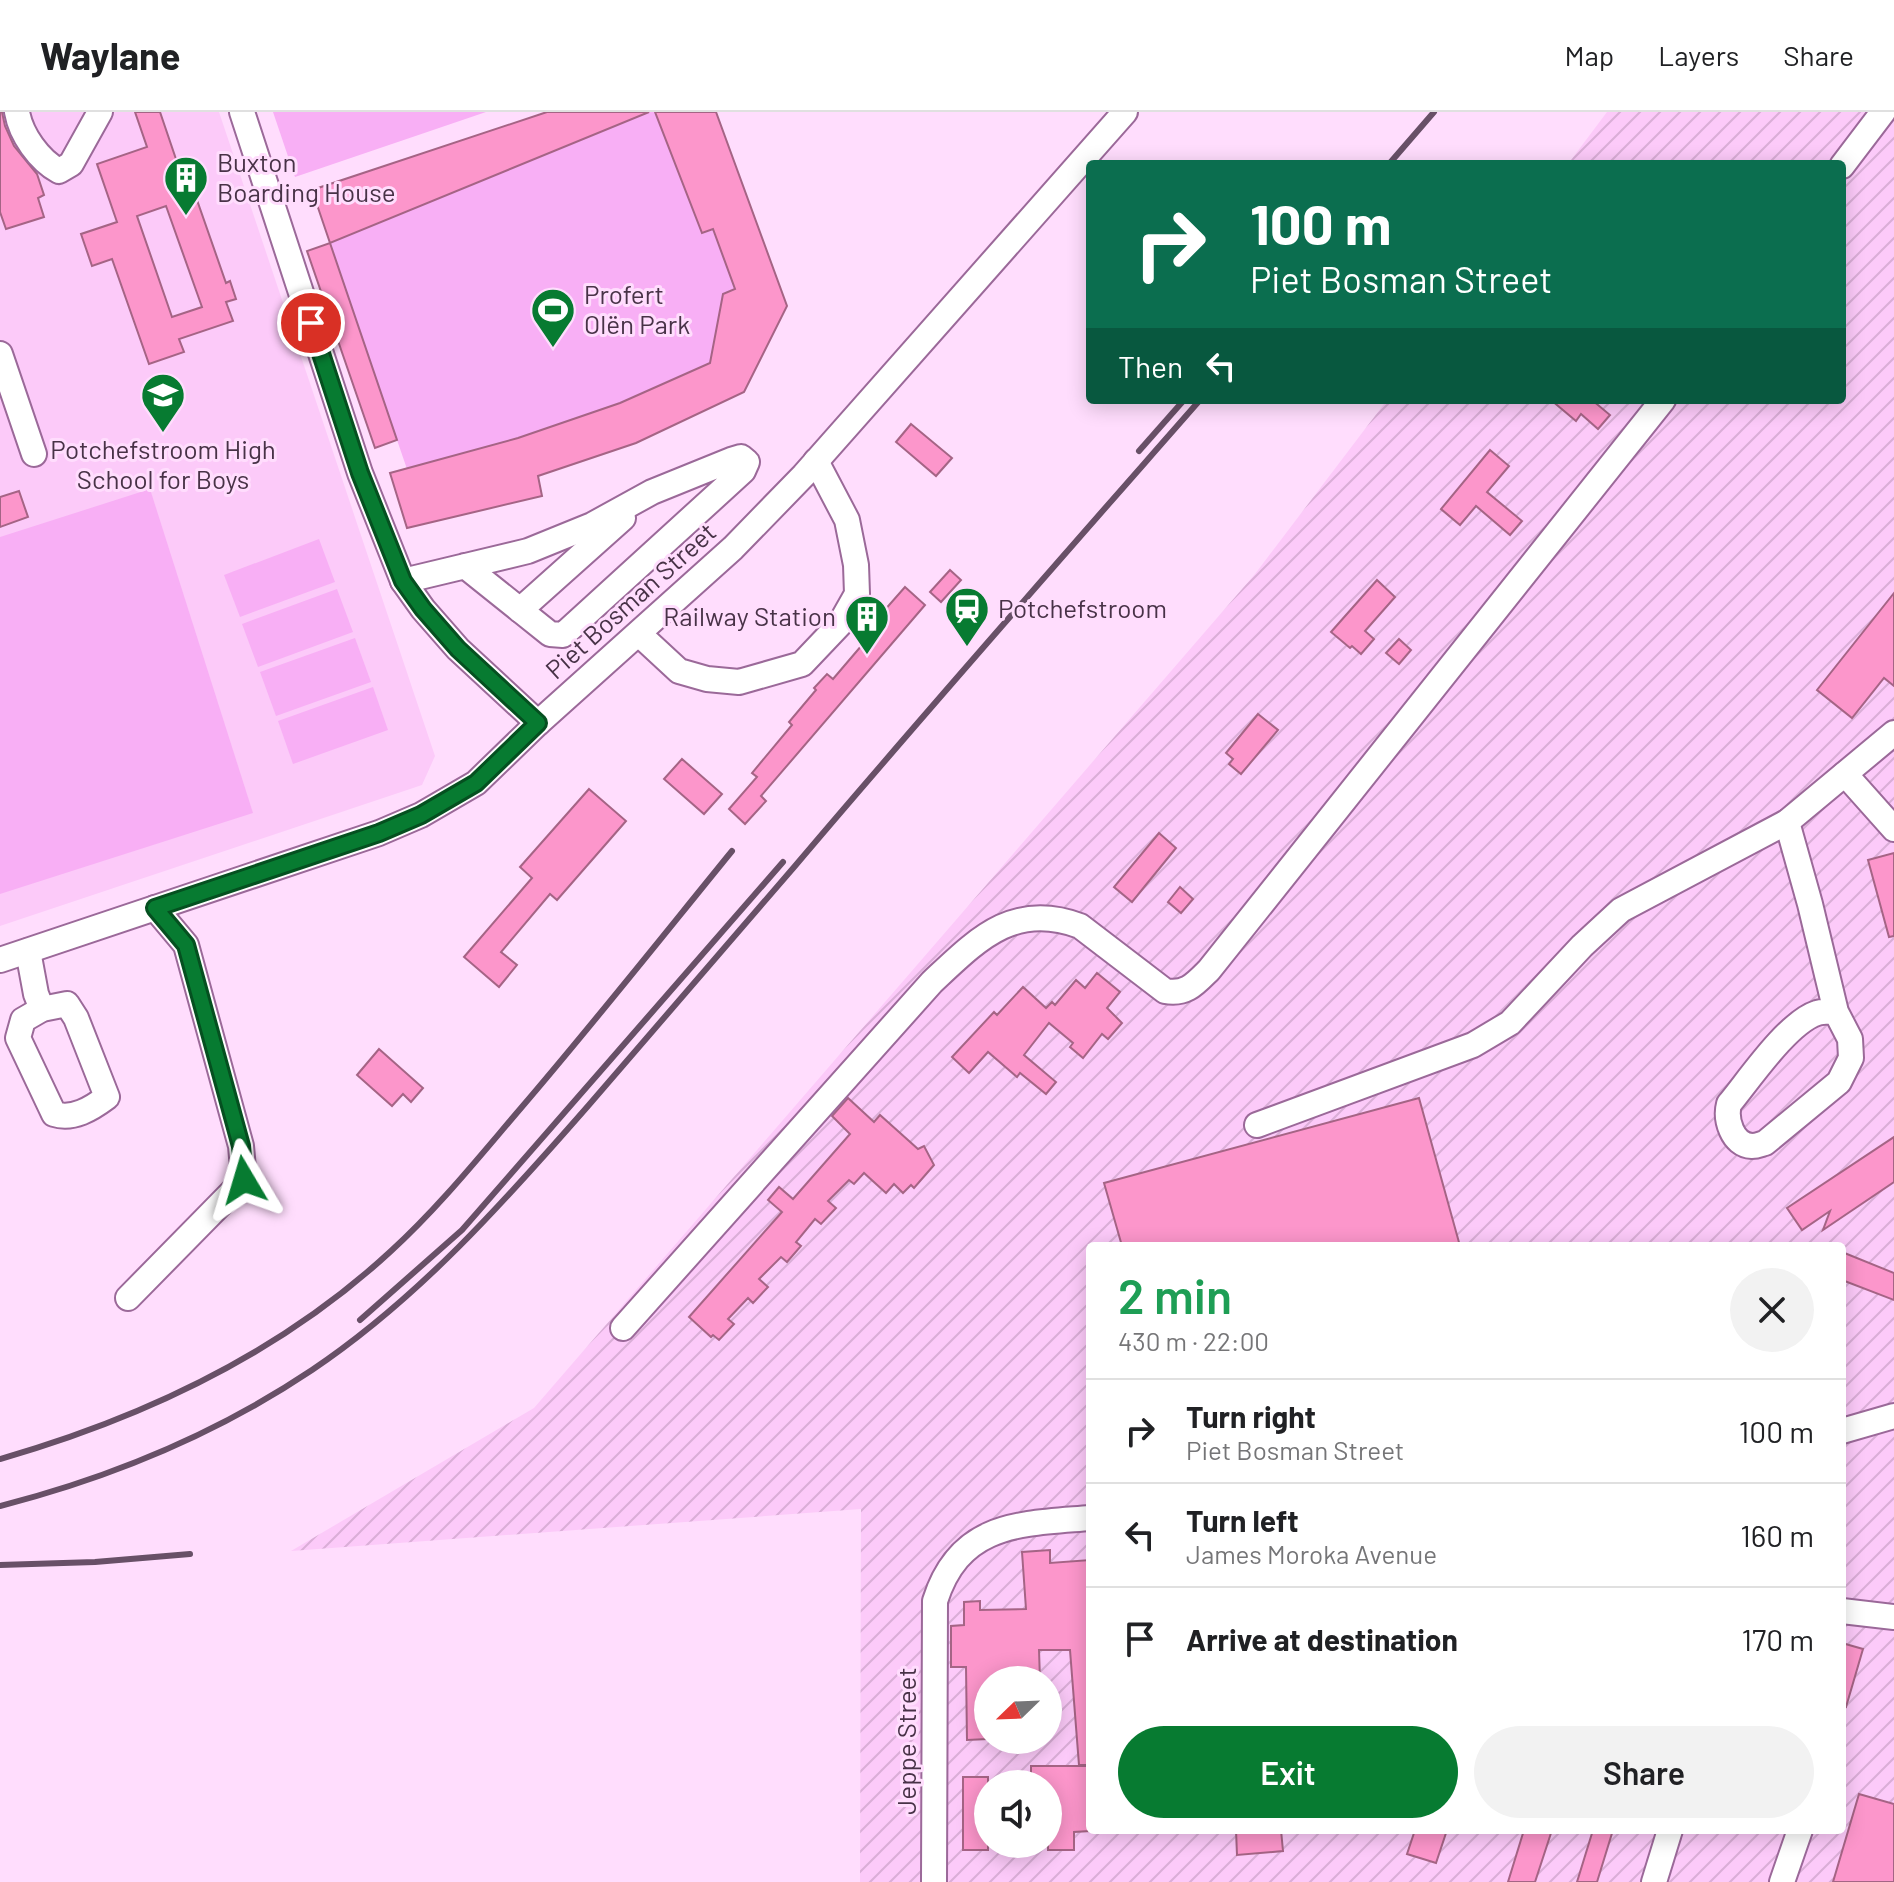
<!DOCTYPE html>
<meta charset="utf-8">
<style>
:root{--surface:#fff;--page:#f2f2f2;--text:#202124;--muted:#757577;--line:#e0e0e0;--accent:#077b31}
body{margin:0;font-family:Barlow,sans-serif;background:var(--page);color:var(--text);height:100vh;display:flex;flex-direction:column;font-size:30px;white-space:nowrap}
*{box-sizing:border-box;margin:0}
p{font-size:26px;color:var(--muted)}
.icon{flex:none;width:44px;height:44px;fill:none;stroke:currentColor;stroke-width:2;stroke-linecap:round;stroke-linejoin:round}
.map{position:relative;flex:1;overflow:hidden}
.sheet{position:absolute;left:1086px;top:1130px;width:760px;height:592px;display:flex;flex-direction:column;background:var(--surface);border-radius:8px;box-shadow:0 4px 20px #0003}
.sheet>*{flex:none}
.guide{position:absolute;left:1086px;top:48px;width:760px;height:244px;border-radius:8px;box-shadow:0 4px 20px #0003;background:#0b6e4f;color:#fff;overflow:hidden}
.needle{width:52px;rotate:247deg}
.tools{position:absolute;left:974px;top:1554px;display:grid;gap:16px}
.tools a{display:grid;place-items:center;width:88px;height:88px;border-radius:50%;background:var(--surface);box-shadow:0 4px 20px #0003;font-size:40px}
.pin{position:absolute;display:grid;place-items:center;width:68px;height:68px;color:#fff;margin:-34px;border:4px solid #fff;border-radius:50%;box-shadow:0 2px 8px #0007}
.me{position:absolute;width:88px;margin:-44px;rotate:353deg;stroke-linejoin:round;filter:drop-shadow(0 0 6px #0008)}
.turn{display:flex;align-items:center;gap:28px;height:168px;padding:0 32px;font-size:36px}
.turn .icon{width:104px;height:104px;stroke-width:2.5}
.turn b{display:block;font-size:56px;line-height:68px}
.then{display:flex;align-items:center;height:76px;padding:0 32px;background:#0003;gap:16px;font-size:30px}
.round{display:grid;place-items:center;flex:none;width:84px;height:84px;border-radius:42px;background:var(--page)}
.overview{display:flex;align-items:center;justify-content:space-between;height:136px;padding:0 32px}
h1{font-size:48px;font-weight:600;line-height:60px;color:#1e9e55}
.button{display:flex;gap:16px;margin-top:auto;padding:16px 32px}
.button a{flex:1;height:92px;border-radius:48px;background:var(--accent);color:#fff;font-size:32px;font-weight:600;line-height:92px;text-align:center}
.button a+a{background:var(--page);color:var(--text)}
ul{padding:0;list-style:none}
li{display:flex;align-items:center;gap:24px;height:104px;padding:0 32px;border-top:2px solid var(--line)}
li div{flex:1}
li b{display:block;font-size:30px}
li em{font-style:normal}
header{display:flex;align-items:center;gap:48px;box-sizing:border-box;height:112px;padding:0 40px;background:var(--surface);border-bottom:2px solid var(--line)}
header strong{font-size:38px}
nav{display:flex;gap:44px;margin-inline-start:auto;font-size:28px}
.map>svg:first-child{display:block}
.built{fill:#fccaf9}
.industrial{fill:url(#industrial-furrows);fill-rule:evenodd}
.green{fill:#f8aff5}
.building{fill:#fc96cb;stroke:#a56485;stroke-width:2;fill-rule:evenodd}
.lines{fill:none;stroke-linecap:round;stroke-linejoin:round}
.minor-casing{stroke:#9b6999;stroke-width:28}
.minor{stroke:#fff;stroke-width:24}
.rail{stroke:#685067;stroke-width:6}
.route-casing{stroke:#055020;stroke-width:20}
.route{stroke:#077b31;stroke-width:14}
.labels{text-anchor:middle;stroke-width:6;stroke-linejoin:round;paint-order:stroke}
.poi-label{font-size:26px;fill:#483247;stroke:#ffddfd;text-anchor:start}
.street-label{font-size:26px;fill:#483247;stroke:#ffddfd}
</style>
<header>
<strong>Waylane</strong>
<nav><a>Map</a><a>Layers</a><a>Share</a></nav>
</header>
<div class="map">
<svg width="1894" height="1770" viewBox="0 0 1894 1770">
<defs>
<pattern id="industrial-furrows" width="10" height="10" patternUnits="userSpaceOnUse" patternTransform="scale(2)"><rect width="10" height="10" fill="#fccaf9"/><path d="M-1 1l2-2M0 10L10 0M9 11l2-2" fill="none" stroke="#daaed7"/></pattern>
</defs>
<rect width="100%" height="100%" fill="#ffddfd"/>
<polygon class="built" points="0,0 219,0 435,644 422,673 0,814"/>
<path class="industrial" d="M1607,0H1894V1770H860L861,1397L291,1439L534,1296L1255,462L1387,288H1842V52H1568ZM1090,1134H1842V1718H1090ZM988,1568H1048V1628H988ZM988,1672H1048V1732H988Z"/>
<g class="green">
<polygon points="273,0 486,0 295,65"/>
<polygon points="547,0 716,0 787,194 744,280 636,331 538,364 542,384 407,416 390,361 407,357 397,328 375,336 330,131 312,78"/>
<polygon points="150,377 253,701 0,782 0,425"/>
<polygon points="319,427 335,470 240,505 224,463"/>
<polygon points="337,477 353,520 258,555 242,512"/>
<polygon points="355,526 371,570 276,604 260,560"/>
<polygon points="373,575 388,618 293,652 278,609"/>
</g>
<g class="building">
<polygon points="0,0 2,0 5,14 14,34 37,62 44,83 38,86 44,105 6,117 0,100"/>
<path d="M135,0H160L177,50L183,48L226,171L230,169L236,187L226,190L233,209L179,227L184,240L149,252L112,147L92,154L81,122L117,110L97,52L147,35ZM166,94L202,195L172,205L137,104Z"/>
<polygon points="547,0 649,0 330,131 312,78"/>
<polygon points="655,0 716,0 787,194 744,280 636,331 538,364 542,384 407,416 390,361 518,326 620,291 710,251 723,182 735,177 713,117 702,121"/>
<polygon points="330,131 397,328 375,336 307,139"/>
<polygon points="1551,288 1592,288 1610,303 1598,317 1581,302 1576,309"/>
<polygon points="911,312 952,346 936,364 896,330"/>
<polygon points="1490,338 1509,354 1487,380 1522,409 1510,423 1476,394 1460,413 1441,397"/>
<polygon points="19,379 28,405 0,415 0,385"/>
<polygon points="950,458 961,468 941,490 930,480"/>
<polygon points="1377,468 1395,485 1365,519 1374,527 1361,542 1352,534 1350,536 1331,520"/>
<polygon points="905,475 925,493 761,684 766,689 745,712 729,697 757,665 752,661 792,613 789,610 816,578 814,576 827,562 833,567 868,526 861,520 873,506 876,508"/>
<polygon points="1894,481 1894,574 1884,566 1852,606 1817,578"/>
<polygon points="1399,527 1411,538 1399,552 1386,541"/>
<polygon points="1258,602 1278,618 1241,662 1229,652 1233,647 1226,641"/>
<polygon points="682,647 722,682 704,702 664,667"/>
<polygon points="589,677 626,709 557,788 550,782 501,840 517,853 499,875 464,845 532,766 520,755"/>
<polygon points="1159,721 1176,736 1132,790 1114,775"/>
<polygon points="1894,741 1894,824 1889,825 1868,748"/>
<polygon points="1180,775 1193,787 1181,801 1168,790"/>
<polygon points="1097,861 1120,880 1107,896 1122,911 1108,927 1102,922 1083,946 1070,935 1073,931 1049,911 1024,943 1056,970 1046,982 1020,961 1017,965 988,940 969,961 952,945 994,900 997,903 1023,875 1046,896 1052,890 1055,893 1076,868 1085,876"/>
<polygon points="379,937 423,976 411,990 403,982 392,994 357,963"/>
<polygon points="848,986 874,1010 880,1003 918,1037 924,1034 934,1053 914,1076 911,1073 903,1081 894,1072 886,1081 864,1061 854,1072 849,1068 828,1089 836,1096 821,1112 815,1107 796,1130 801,1134 787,1150 781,1145 759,1167 768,1175 753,1191 748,1186 728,1207 734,1212 719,1228 713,1223 711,1225 689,1205 782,1100 768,1088 779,1075 793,1087 850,1022 832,1004"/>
<polygon points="1419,986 1460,1134 1122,1134 1104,1071"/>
<polygon points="1894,1025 1894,1070 1823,1118 1830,1099 1802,1118 1787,1096"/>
<polygon points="1842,1140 1894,1161 1894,1188 1842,1168"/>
<polygon points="1050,1438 1050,1451 1090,1448 1090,1653 1079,1653 1070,1538 1039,1538 1040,1568 988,1568 988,1627 967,1628 966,1555 951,1555 951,1514 964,1513 964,1490 980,1489 980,1498 1026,1497 1022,1440"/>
<polygon points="1842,1531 1863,1537 1846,1595 1842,1594"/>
<polygon points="1031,1654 1090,1654 1090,1719 1074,1720 1074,1738 1048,1738 1048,1672 1031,1672"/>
<rect x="963" y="1665" width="25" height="73"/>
<polygon points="1859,1682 1894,1692 1894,1770 1833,1770"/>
<polygon points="1236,1718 1281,1718 1283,1739 1237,1743"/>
<polygon points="1415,1718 1447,1718 1436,1751 1407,1742"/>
<polygon points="1524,1718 1552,1718 1535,1770 1508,1770"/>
<polygon points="1593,1718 1613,1718 1597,1770 1577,1770"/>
</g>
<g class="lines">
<g class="minor-casing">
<g id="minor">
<path d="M17,0C21,23 39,48 59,59L71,52L100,0"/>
<polyline points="242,0 360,361 403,469 423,497 458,537 538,611"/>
<polyline points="1842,54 1883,0"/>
<polyline points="0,242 34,342"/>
<polyline points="403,469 528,439 592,413 652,380 731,348 741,345 747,350 743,359 563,523 550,522 465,454"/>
<polyline points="520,498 623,406"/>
<polyline points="639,522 679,559 707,567 739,570 802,552 840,512 857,482 856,453 847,408 816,349"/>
<polyline points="1845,662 1894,717"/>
<path d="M1787,710L1810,792L1836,900L1850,927L1851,946L1839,970L1765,1031C1761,1032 1757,1034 1752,1034C1732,1033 1725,1007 1729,992C1749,968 1787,911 1817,901C1822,899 1830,900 1836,900"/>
<polyline points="28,839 36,882 42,897"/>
<polyline points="0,848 379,721 421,703 476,671 538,611 733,436 804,363 1125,0"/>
<path d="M67,892L76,906L107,985C91,997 73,1008 54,1002L18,926L23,908L42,897Z"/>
<polyline points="1257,1013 1473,933 1510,911 1582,834 1621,798 1787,710 1894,621"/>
<polyline points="128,1186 244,1068 241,1034 186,833 155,796"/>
<path d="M623,1216L932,870C977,828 1013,789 1080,814L1165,879C1186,883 1195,872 1209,858L1663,288"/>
<polyline points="1842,1319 1894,1304"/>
<polyline points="1842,1499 1894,1505"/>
<path d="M934,1770L935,1489C960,1410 1020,1412 1090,1406"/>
<polyline points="1654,1770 1670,1718"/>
<polyline points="1782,1770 1800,1718"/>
</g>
</g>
<use href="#minor" class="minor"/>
<g class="rail">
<polyline points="1389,52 1434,0"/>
<polyline points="1139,339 1184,288"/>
<polyline points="360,1208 462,1118 783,750"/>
<path d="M0,1347C143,1306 281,1241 391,1139C439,1095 479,1045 521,996C593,912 662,825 732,739"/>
<path d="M0,1394C109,1366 218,1321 312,1258C419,1186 504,1090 588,994C658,914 727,834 795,754C928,597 1064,443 1200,288"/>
<polyline points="0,1453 95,1450 190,1442"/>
</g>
</g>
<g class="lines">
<g class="route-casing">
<polyline id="route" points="244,1068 241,1034 186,833 155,796 379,721 421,703 476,671 538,611 458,537 423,497 403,469 360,361 311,211"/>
</g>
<use href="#route" class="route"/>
</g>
<defs>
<g id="building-pin" transform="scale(2.3)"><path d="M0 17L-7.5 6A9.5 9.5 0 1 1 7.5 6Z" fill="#077b31" stroke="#ffddfd"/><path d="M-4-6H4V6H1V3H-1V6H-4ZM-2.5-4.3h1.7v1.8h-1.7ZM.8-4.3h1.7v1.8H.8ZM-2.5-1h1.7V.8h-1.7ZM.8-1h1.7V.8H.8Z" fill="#fff"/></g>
<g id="stadium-pin" transform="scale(2.3)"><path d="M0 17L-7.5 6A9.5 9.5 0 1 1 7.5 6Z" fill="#077b31" stroke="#ffddfd"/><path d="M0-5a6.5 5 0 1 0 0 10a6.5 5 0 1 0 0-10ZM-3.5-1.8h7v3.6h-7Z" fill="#fff"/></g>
<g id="school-pin" transform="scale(2.3)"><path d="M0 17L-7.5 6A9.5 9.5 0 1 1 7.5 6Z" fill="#077b31" stroke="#ffddfd"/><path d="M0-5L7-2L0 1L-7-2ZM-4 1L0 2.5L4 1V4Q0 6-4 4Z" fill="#fff"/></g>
<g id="station-pin" transform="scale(2.3)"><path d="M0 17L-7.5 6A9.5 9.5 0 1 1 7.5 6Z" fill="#077b31" stroke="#ffddfd"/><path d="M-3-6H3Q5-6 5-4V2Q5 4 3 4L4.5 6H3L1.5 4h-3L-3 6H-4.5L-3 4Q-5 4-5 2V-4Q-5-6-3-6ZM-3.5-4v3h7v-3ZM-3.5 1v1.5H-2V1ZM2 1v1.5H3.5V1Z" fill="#fff"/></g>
</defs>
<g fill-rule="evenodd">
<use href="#building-pin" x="186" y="66"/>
<use href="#stadium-pin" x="553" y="198"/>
<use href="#school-pin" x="163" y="283"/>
<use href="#station-pin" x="967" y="497"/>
<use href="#building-pin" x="867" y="505"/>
</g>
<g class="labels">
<g class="poi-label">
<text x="217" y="60">Buxton<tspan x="217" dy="30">Boarding House</tspan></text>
<text x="584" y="192">Profert<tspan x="584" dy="30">Olën Park</tspan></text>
<text x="163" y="347" text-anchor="middle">Potchefstroom High<tspan x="163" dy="30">School for Boys</tspan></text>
<text x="998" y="506">Potchefstroom</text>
<text x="836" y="514" text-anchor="end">Railway Station</text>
</g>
<g class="street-label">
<text transform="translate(631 489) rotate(-42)" y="9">Piet Bosman Street</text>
<text transform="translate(907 1629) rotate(-90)" y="9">Jeppe Street</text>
</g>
</g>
</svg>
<div class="tools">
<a><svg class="needle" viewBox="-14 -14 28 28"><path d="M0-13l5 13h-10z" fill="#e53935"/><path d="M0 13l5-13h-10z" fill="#757577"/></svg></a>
<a><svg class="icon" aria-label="sound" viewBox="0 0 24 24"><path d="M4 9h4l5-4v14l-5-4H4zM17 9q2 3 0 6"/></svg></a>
</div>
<div class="pin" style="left:311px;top:211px;background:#d93025"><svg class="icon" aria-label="arrive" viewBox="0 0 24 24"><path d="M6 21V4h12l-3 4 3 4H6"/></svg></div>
<svg class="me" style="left:244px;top:1068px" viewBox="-20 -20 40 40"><path d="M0-17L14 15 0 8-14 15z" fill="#077b31" stroke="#fff" stroke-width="4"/></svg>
<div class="guide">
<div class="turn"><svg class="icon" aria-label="right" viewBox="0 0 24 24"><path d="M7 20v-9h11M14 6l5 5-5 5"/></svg><div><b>100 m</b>Piet Bosman Street</div></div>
<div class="then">Then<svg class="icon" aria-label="left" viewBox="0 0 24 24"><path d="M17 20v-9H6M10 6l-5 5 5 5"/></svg></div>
</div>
<section class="sheet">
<div class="overview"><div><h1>2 min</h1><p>430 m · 22:00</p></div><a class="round"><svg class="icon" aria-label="close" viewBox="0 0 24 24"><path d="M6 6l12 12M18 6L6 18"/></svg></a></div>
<ul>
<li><svg class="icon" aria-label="right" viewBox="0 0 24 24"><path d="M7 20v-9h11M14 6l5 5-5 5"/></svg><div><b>Turn right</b><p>Piet Bosman Street</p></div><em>100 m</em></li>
<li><svg class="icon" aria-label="left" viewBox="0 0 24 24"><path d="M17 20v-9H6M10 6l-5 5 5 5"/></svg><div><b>Turn left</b><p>James Moroka Avenue</p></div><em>160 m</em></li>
<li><svg class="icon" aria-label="arrive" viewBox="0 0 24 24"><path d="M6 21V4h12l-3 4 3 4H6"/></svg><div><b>Arrive at destination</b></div><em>170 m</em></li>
</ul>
<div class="button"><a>Exit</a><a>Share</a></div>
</section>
</div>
